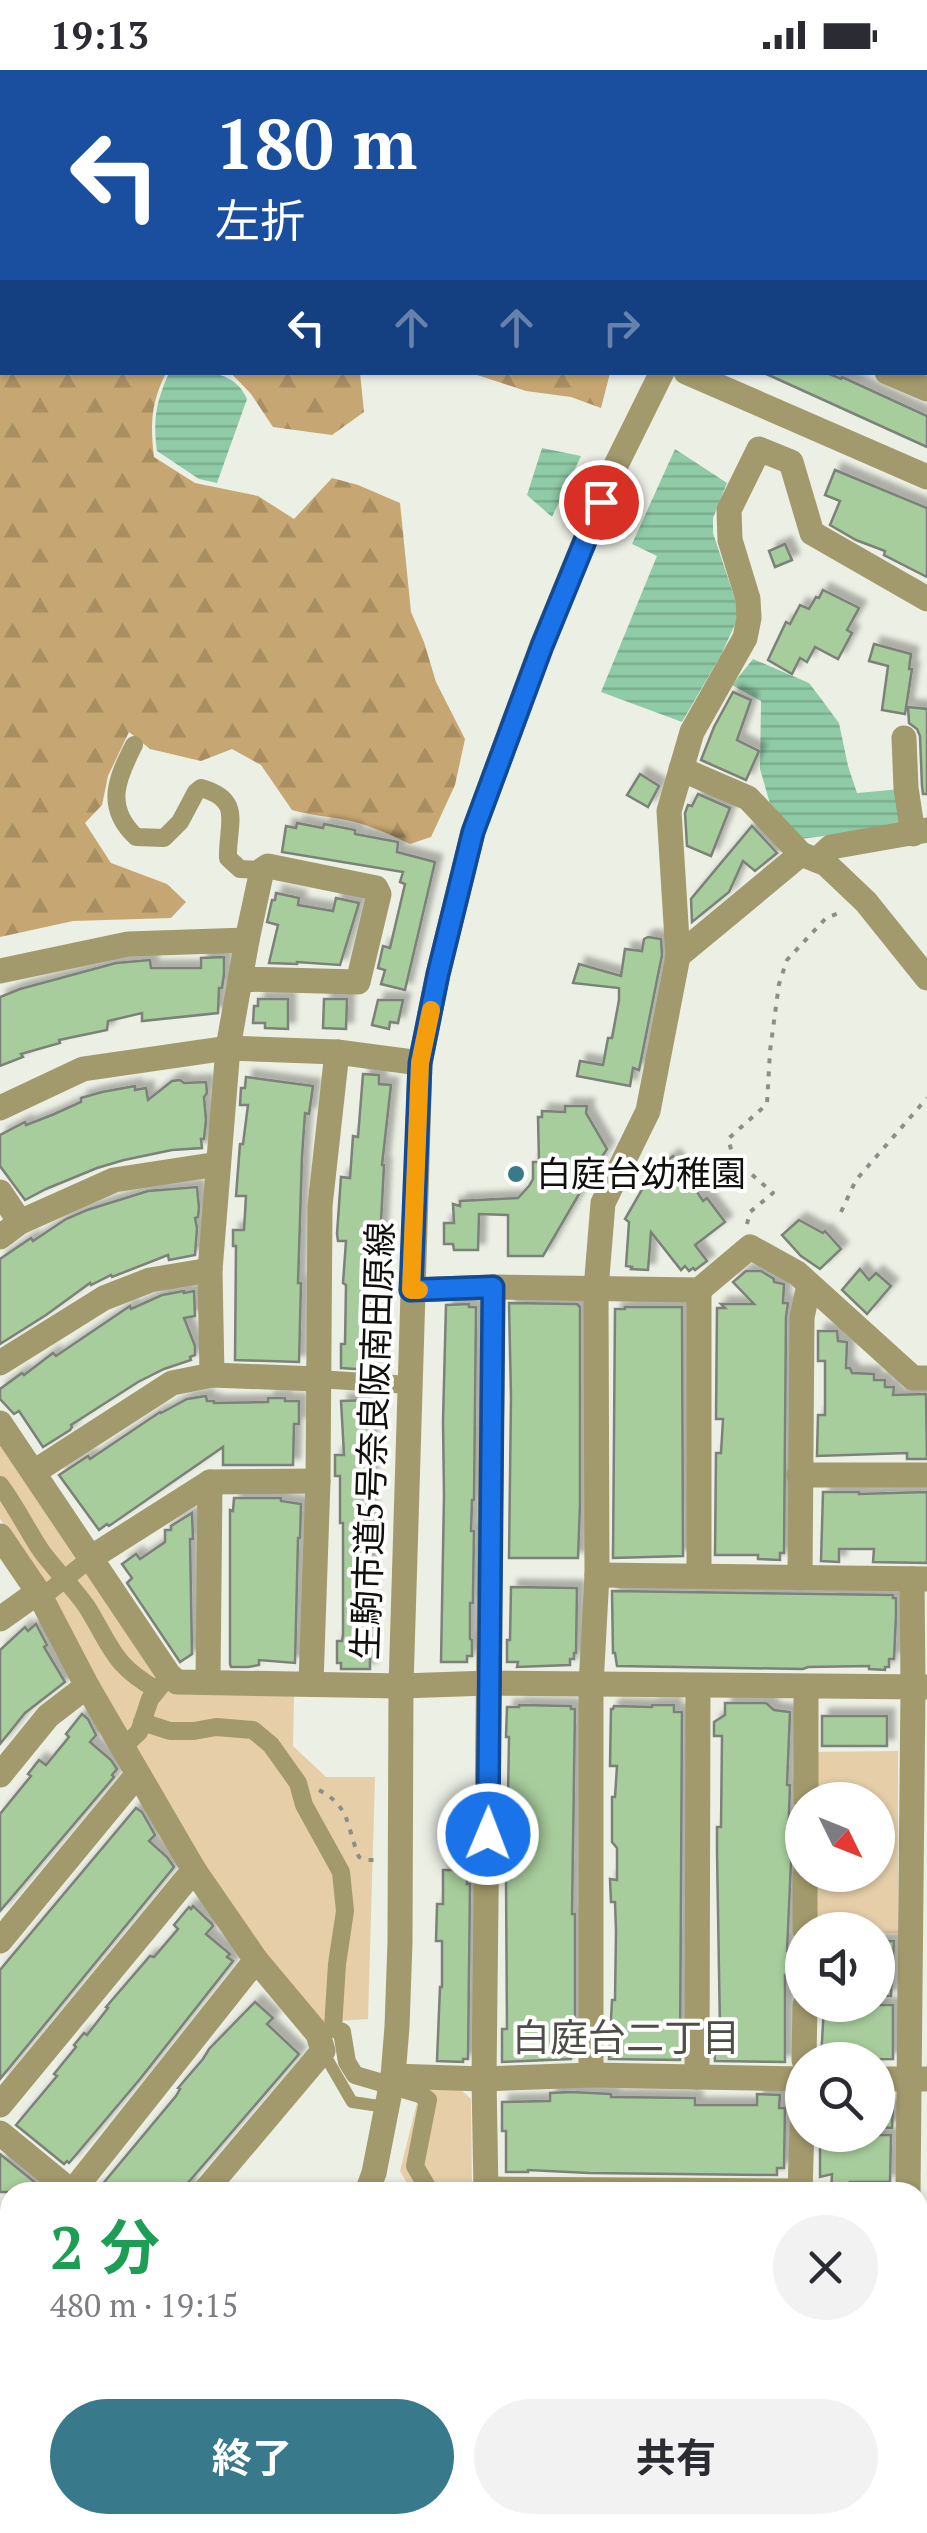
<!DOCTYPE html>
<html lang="ja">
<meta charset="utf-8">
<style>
:root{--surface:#fff;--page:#f2f2f3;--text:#2b2b33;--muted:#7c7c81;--accent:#387a8c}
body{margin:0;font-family:"PT Serif","Noto Sans JP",serif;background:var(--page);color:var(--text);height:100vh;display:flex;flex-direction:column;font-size:38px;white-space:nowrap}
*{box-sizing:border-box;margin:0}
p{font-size:32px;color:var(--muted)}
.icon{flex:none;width:55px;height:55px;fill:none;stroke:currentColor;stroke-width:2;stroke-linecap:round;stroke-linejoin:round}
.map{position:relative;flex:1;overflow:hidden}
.drawer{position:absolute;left:0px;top:2112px;width:928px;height:352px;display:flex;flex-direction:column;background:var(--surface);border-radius:30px 30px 0 0;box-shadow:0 2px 8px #0004}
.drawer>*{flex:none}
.banner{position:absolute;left:0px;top:0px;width:928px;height:305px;box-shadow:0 2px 8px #0004;background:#1a4fa0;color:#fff;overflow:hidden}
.needle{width:65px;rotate:133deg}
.controls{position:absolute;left:785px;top:1712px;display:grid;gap:20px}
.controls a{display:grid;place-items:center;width:110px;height:110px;border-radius:50%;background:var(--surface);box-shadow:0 2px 8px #0004;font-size:50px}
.pin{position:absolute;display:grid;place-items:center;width:85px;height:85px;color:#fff;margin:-42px;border:5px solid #fff;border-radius:50%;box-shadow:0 2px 10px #0007}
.me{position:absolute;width:110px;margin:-55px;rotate:1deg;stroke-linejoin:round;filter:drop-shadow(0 0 8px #0008)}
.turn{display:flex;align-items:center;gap:35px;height:210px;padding:0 50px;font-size:45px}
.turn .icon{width:130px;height:130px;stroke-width:2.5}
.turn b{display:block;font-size:70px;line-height:85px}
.lanes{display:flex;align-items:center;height:95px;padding:0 50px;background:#0003;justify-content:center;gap:50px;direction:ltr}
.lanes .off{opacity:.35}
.round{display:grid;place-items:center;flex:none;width:105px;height:105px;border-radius:52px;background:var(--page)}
.summary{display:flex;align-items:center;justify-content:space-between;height:170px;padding:0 50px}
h1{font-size:60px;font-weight:700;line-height:75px;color:#1e9e55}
.button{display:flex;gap:20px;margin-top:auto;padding:20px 50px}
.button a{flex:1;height:115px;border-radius:60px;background:var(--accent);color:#fff;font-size:40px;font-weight:700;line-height:115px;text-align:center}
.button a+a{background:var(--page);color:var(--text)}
.status{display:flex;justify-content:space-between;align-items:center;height:70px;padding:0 50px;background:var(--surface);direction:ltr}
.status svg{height:28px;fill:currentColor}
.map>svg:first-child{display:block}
.forest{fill:url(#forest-firs)}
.park{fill:#e6cea9}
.water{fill:url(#water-rules)}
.building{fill:#a8cd9c;stroke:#7b8179;stroke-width:2.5;filter:url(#shadow)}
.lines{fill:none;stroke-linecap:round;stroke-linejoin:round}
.path{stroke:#8d8f87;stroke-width:4;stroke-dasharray:5 8;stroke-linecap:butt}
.service{stroke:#a2996c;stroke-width:12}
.pedestrian{stroke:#a2996c;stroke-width:18}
.minor{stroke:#a2996c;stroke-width:25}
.tertiary{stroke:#a2996c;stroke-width:25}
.pedestrian-bridge{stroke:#a2996c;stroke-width:18}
.route-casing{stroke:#114b97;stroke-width:25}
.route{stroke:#1a73e8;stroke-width:18}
.slow{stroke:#f59e0b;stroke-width:18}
.poi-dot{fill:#387a8c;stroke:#fff;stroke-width:4}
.labels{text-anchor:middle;stroke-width:8;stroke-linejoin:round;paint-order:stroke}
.poi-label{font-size:35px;fill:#10110d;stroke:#fff;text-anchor:start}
.street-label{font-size:35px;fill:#10110d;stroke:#fff}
.neighbourhood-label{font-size:38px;fill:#4d4f46;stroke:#fff}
</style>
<div class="status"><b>19:13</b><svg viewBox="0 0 49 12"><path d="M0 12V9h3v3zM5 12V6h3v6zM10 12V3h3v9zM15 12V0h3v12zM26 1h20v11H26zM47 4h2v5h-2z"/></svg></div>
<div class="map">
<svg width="927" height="2463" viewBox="0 0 927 2463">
<defs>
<pattern id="forest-firs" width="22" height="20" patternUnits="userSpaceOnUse" patternTransform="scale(2.5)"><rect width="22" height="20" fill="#c6a672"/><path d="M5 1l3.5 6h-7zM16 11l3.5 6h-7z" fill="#a98e62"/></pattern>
<pattern id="water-rules" width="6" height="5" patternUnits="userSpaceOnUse" patternTransform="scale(2.5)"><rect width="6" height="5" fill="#90cba8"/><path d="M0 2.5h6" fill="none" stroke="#7bad8f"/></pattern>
<filter id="shadow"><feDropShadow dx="7" dy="-7" stdDeviation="2.5" flood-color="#0004"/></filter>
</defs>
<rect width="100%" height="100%" fill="#ecefe4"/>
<g class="forest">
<path d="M0,0H758L755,2H2V302L166,303C151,333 150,354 154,387L195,413L258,426L294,449L332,408L358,415L400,433L411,542L424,572L436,612L465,669L455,715L431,767L410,774C387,763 365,753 341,749C324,746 309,745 292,740L261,695L232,679L201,691L150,679L129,662L108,706L102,735L85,753L111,793L167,814L186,832L171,848L73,851L0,867Z"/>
<polygon points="231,303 360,303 364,342 332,365 273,357 251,324"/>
<polygon points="471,303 610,303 601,338 571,327 526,321"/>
</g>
<g class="park">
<polygon points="0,1368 171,1621 294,1625 293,1676 326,1707 375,1707 368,1949 322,1952 258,1876 171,1744 44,1515 0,1449"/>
<polygon points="898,1681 898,1863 878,1863 878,1860 812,1860 812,1805 878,1805 878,1730 813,1730 813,1682"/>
<polygon points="425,2017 459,2018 471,2029 472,2122 412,2122 400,2101 417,2033"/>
<polygon points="612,2455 785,2455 785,2463 617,2463"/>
</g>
<g class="water">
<path d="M169,303C198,302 233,297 247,329L217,413L199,409L157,381C153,349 156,332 169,303Z"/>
<polygon points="542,378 581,386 552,447 527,425"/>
<polygon points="675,379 727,413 713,448 713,463 736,532 738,548 721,585 682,652 601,622 657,486 632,474"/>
<polygon points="753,589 809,613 819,626 839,653 848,696 857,723 902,719 909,755 801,769 771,737 760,699 761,631 732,615"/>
</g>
<g class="building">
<polygon points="762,302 825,302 841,309 842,307 927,346 927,377"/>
<polygon points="835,400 927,438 927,507 884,485 885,481 856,470 830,455 840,431 825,425"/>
<polygon points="785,474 792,490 775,497 769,481"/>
<polygon points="823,520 859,538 847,560 852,563 838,589 815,577 807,592 800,588 792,604 768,590 786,552 790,554 800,535 809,539 816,527 819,528"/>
<polygon points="874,574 911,584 909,599 912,599 905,644 882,640 888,596 869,591"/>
<polygon points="733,622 751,630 737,670 759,681 746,710 701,690 714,657"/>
<polygon points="908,637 927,639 927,724 923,724 922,716 920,666 917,659 909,653"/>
<polygon points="640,704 659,716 648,737 627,725"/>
<polygon points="698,724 730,738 711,786 687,776 685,743 688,735 692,736"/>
<polygon points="297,753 323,758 324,754 355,760 355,764 398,772 397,782 435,792 405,920 381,914 385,900 378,898 383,876 390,878 405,814 400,812 403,802 282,782 286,756 296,758"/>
<polygon points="752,756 777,783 755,801 743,791 729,822 692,852 691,829"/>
<polygon points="276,823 299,828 298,835 333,841 336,828 359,833 340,895 297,892 297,894 269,893 278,855 267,852 272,830 275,830"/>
<polygon points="648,867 661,869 662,885 639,1000 633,998 630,1016 577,1006 580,991 603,995 608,968 612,968 619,930 619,918 573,913 579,894 621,906 625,879 642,881 644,869"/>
<polygon points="224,887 224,904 222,918 219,918 218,943 142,951 142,943 108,951 107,960 59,970 60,973 21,984 23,987 0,996 0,927 20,919 116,893 150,890 151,898 201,898 201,888"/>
<polygon points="258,929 288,929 288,959 265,958 265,953 253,953 254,936 258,936"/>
<polygon points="324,929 347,929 346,959 323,958"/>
<polygon points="378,930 403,930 398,953 390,952 389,959 372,955"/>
<polygon points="363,1004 379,1005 379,1014 391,1015 382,1095 384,1095 380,1171 376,1171 374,1208 372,1208 371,1300 341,1298 341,1274 345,1274 346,1215 343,1213 346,1171 338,1171 337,1164 341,1107 350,1108 353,1066 358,1067"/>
<polygon points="246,1007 313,1016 309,1044 305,1043 302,1087 298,1213 301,1213 299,1292 235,1290 236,1176 233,1176 233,1160 244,1160 246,1126 236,1126 240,1074 243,1074 248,1035 240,1035 241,1018 245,1018"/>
<polygon points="180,1010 184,1013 206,1012 207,1023 204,1027 206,1050 204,1069 201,1069 202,1078 172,1080 124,1090 97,1098 46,1119 25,1130 0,1096 0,1065 25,1052 26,1055 52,1045 81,1032 81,1028 102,1022 135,1016 135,1020 146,1018 148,1030 172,1011"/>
<polygon points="565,1036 587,1036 586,1043 607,1079 592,1102 592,1112 586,1112 543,1186 508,1186 508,1145 479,1144 478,1180 454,1180 453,1174 444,1174 444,1153 454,1153 453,1134 460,1136 460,1131 518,1128 529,1116 533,1109 533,1092 539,1092 538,1047 542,1047 542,1041 565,1042"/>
<polygon points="673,1086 703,1131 707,1128 725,1152 695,1175 707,1191 695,1200 693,1198 689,1201 685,1196 681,1200 651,1162 648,1200 631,1199 632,1197 626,1196 629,1152 625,1149 647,1111 645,1107"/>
<polygon points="197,1117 199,1138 198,1147 195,1148 197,1158 195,1185 169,1190 168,1185 112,1207 111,1205 91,1215 90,1213 46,1245 0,1274 0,1189 31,1168 33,1171 66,1149 87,1140 148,1121"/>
<polygon points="799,1150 823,1163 825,1161 841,1179 820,1199 801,1186 782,1165"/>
<polygon points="860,1199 869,1210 876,1203 891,1216 867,1244 842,1220"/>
<polygon points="746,1201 761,1201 774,1209 774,1212 784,1214 783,1233 788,1233 786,1247 784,1483 780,1483 780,1490 758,1489 758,1485 715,1485 716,1383 721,1383 723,1349 716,1349 717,1238 725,1238 721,1234 754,1234 733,1212"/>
<polygon points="184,1221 184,1223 194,1221 195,1246 184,1248 195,1276 195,1285 190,1287 191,1290 164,1299 138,1312 71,1355 72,1357 70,1360 43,1377 19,1341 14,1344 0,1329 0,1319 22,1303 24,1305 53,1283 56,1286 130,1236 131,1239 162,1225"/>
<polygon points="509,1233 577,1234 580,1237 580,1434 578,1488 509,1488 511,1327"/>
<polygon points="469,1234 469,1237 476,1237 474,1430 472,1430 471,1461 474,1461 473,1525 473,1533 470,1533 470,1569 472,1570 472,1586 467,1586 467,1592 441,1592 444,1426 443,1351 446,1235"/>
<polygon points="625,1237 682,1237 683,1486 613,1488 615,1239 625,1239"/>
<polygon points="818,1261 837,1261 838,1271 847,1272 846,1298 850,1298 852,1303 874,1304 874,1310 885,1310 885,1317 894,1317 893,1325 926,1324 927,1389 907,1389 907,1383 817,1386 818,1345 825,1345 825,1291 818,1291"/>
<polygon points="206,1326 207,1331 214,1331 214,1333 268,1332 268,1328 285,1328 285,1331 299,1331 299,1354 294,1354 293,1395 223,1395 223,1377 109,1456 107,1454 99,1460 59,1405 88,1386 90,1389 160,1342 161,1343 187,1329"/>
<polygon points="370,1330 370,1599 341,1599 341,1593 337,1593 337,1571 342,1571 343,1565 343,1453 340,1453 340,1406 335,1406 335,1385 344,1385 341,1331"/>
<polygon points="823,1422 859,1422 859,1424 927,1422 927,1493 873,1492 874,1479 839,1479 839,1492 821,1491"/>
<polygon points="234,1428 281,1428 281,1431 301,1434 300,1468 298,1468 295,1593 259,1590 259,1595 248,1597 231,1597 230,1594 230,1440 233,1441"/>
<polygon points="192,1443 193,1469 190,1469 192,1584 180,1592 127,1513 132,1508 122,1494 136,1484 140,1489 165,1472 165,1460 171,1460 171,1456"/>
<polygon points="511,1517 577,1518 576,1583 574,1583 574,1589 570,1589 570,1595 517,1597 518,1592 507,1592 507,1570 510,1570"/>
<polygon points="612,1521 893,1525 893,1528 896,1528 896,1545 894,1589 889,1589 889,1597 885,1597 885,1600 869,1599 869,1596 808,1597 803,1599 617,1596 615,1583 613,1583"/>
<polygon points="36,1554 47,1575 44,1577 65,1612 25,1643 0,1674 0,1580 25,1557 28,1561"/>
<polygon points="725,1633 766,1633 774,1640 790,1642 787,1715 790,1715 788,1772 791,1772 791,1792 787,1881 789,1881 789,1905 785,1905 785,1992 715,1991 714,1977 718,1977 718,1960 720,1960 717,1782 717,1757 721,1757 722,1666 714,1666 714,1652 725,1645"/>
<polygon points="519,1635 571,1636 571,1639 575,1639 572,1844 575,1844 575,1954 574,1987 571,1987 571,1989 502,1992 502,1959 507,1959 506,1809 511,1809 512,1777 503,1775 505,1728 508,1726 509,1667 506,1667 507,1637 519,1637"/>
<polygon points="652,1635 674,1635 674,1642 682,1642 680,1990 609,1989 612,1930 615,1930 616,1861 615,1832 611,1832 610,1809 617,1810 617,1778 612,1772 612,1727 615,1727 617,1696 610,1696 611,1639 613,1639 614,1636 652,1637"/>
<polygon points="82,1644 88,1649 96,1665 90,1672 111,1690 117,1699 112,1705 114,1707 0,1841 0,1744 31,1706 28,1704 39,1690 46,1695 69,1667 66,1664"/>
<rect x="822" y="1646" width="65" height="30"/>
<polygon points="136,1738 142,1742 155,1765 149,1771 167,1787 174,1797 0,2009 0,1900"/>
<polygon points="443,1800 467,1800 467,1814 470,1814 468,1989 463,1989 463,1992 437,1991 440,1917 442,1917 442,1871 436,1871 437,1836 437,1834 443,1834"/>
<polygon points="193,1836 212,1854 213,1856 206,1864 230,1884 227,1887 233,1891 140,2009 69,2093 67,2091 64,2094 16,2055 57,2006 54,2004 76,1977 74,1975 84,1963 87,1965 108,1938 106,1937 150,1886 154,1887 178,1859 174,1855 189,1837 191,1839"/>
<polygon points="878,1871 894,1871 891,1926 878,1926"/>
<polygon points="255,1932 273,1948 267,1954 299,1984 187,2114 189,2116 188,2122 146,2122 137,2115 131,2122 96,2122 176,2026 180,2019 178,2018 203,1989 209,1979"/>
<polygon points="824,1935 893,1935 893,1989 821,1990"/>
<polygon points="571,2022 611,2024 611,2027 695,2028 695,2035 757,2035 757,2024 780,2025 779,2038 785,2038 784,2098 777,2098 777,2105 589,2103 528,2100 528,2102 506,2102 506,2061 502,2061 502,2032 550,2031 550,2023"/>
<polygon points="878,2037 893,2037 892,2058 878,2057"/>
<polygon points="820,2065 891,2065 890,2112 850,2112 850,2122 831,2122 832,2104 820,2107"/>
<polygon points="0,2084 42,2118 38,2122 0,2122"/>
</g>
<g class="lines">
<g class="path">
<polyline points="0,2 7,0"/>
<polyline points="841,1142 856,1110 927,1028"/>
<polyline points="747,1154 750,1142 773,1123 734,1089 728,1069 767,1034 770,981 779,914 787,890 826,848 844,841"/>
<path d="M319,1720C351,1737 346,1756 359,1787L366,1790H377"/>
</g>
<polyline class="service" points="323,1982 352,2032 386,2037"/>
<g class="pedestrian">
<path d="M134,675C117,708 104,737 136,767L164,768L180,752L196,722L201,718C244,730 227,754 228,788L240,799L262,800"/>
<polyline points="318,1309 410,1315"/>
<path d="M0,1415C16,1436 27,1460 42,1482C56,1501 74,1518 87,1537C112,1578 113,1595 157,1620"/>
<polyline points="41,1528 92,1487"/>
<polyline points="142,1652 170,1661 194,1661 216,1657 253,1660 271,1675 298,1713 304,1735 341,1802 345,1841 337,1894 333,1958 342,1962"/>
<polyline points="122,1678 139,1662 150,1629 163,1613"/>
<polyline points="725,2455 733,2463"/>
<polyline points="616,2463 622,2459 622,2455"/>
</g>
<g class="minor">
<polyline points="925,113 927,111"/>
<polyline points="925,197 927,198"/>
<polyline points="887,302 927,319"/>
<polyline points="904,668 906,718 913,764"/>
<polyline points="801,784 826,794 866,832 927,908"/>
<polyline points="817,790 831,777 927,760"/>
<polyline points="678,886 801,784 748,728 681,699"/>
<polyline points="0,901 128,874 247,870"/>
<polyline points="0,1038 83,999 228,978 337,982 420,993"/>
<polyline points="0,1122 20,1152"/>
<polyline points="0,1167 20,1152 114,1110 218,1094"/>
<polyline points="411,1220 493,1217 699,1220 750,1177 797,1203 913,1308 927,1308"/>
<polyline points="699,1220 699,1505"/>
<polyline points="0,1293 104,1228 150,1210 210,1200"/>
<polyline points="212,1305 210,1200 228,978 247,870 262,800 268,796 376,818 379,824 358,912 241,909"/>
<polyline points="0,1353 169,1605 177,1612 401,1616 489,1613 927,1617"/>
<polyline points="34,1402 172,1313 212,1305 318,1309"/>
<polyline points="799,1405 927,1405"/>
<polyline points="0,1466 38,1522 87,1616 194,1800 256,1890 318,1964 323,1981 204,2122"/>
<polyline points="92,1487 210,1412 318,1411"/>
<polyline points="597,1505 927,1509"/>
<polyline points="800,1508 802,1247 809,1215"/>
<polyline points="0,1549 38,1522"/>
<polyline points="208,1611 210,1412"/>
<polyline points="311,1613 318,1411 320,1136 337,982"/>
<polyline points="0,1705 48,1646 87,1616"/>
<polyline points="806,1730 806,1617"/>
<polyline points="805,1860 805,1805"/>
<polyline points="0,1871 137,1705"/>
<polyline points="804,1990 805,1935"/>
<polyline points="591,2005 591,1615 597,1505 596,1219 603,1133 648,1041 678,886 669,741 692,662 745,568 749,548 748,529 730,470 729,440 759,379 791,392 812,463 927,529"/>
<polyline points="393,2006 484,2009 591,2005 802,2009"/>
<polyline points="697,2007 698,1616"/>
<polyline points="878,2009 927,2009"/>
<polyline points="0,2035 194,1800"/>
<polyline points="0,2063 72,2122"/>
<polyline points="484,2119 800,2121"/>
<polyline points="72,2122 256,1890"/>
<polyline points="486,2122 484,2009 493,1217"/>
<polyline points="800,2122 802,2057"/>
<polyline points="908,2122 913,1617 912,1509"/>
<polyline points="0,2198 10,2206"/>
<polyline points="918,2232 927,2232"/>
<polyline points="918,2344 927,2344"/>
<polyline points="918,2451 927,2452"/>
<polyline points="599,2455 604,2463"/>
<polyline points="485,2463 486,2455"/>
<polyline points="798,2463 798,2455"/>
</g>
<g class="tertiary">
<polyline points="810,2 812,0"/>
<polyline points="686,302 927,407"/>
<polyline points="367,2122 374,2103 393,2006 397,1957 400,1872 401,1616 420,993 438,904 473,762 542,575 616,395 662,302"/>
<polyline points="0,2301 10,2309"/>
<polyline points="188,2455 198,2463"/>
</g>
<polyline class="pedestrian-bridge" points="342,1962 347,1992 355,2005 420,2024 428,2030 415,2096 430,2122"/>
</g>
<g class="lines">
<g class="route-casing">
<polyline id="route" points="488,1764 493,1217 411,1220 420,993 438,904 473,762 542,576 601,432"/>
</g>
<use href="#route" class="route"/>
<polyline class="slow" points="419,1220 411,1220 420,993 431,940"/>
</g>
<circle class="poi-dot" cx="516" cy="1104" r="10"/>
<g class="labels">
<g class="poi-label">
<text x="536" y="1116">白庭台幼稚園</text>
</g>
<g class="street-label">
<text transform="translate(373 1371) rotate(-88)" y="12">生駒市道5号奈良阪南田原線</text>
</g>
<g class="neighbourhood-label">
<text x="626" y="1981">白庭台二丁目</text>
</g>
</g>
</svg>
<div class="controls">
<a><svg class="needle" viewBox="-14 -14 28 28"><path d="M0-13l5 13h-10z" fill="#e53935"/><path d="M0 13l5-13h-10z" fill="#7c7c81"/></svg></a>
<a><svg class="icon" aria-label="sound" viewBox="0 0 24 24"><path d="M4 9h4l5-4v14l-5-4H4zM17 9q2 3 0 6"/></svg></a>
<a><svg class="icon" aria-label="search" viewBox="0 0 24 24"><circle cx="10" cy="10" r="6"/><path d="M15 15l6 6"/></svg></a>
</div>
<div class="pin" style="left:601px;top:432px;background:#d93025"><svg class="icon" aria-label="arrive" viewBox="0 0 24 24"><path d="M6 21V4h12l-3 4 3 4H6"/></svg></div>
<svg class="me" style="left:488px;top:1764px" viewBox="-20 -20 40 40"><circle r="17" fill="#1a73e8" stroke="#fff" stroke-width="3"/><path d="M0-11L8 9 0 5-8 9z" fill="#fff"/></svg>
<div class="banner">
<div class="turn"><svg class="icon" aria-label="left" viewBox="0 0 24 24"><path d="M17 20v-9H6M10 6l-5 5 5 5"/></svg><div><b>180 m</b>左折</div></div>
<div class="lanes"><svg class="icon" aria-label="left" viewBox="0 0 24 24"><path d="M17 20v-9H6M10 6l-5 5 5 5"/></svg><svg class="icon off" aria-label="ahead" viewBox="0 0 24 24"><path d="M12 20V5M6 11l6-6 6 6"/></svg><svg class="icon off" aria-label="ahead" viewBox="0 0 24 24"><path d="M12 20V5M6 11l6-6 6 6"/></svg><svg class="icon off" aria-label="right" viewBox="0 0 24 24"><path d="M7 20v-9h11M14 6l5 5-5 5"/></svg></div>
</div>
<section class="drawer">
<div class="summary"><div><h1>2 分</h1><p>480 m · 19:15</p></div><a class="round"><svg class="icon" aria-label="close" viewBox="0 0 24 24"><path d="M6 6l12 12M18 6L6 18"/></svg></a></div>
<div class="button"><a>終了</a><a>共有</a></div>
</section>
</div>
